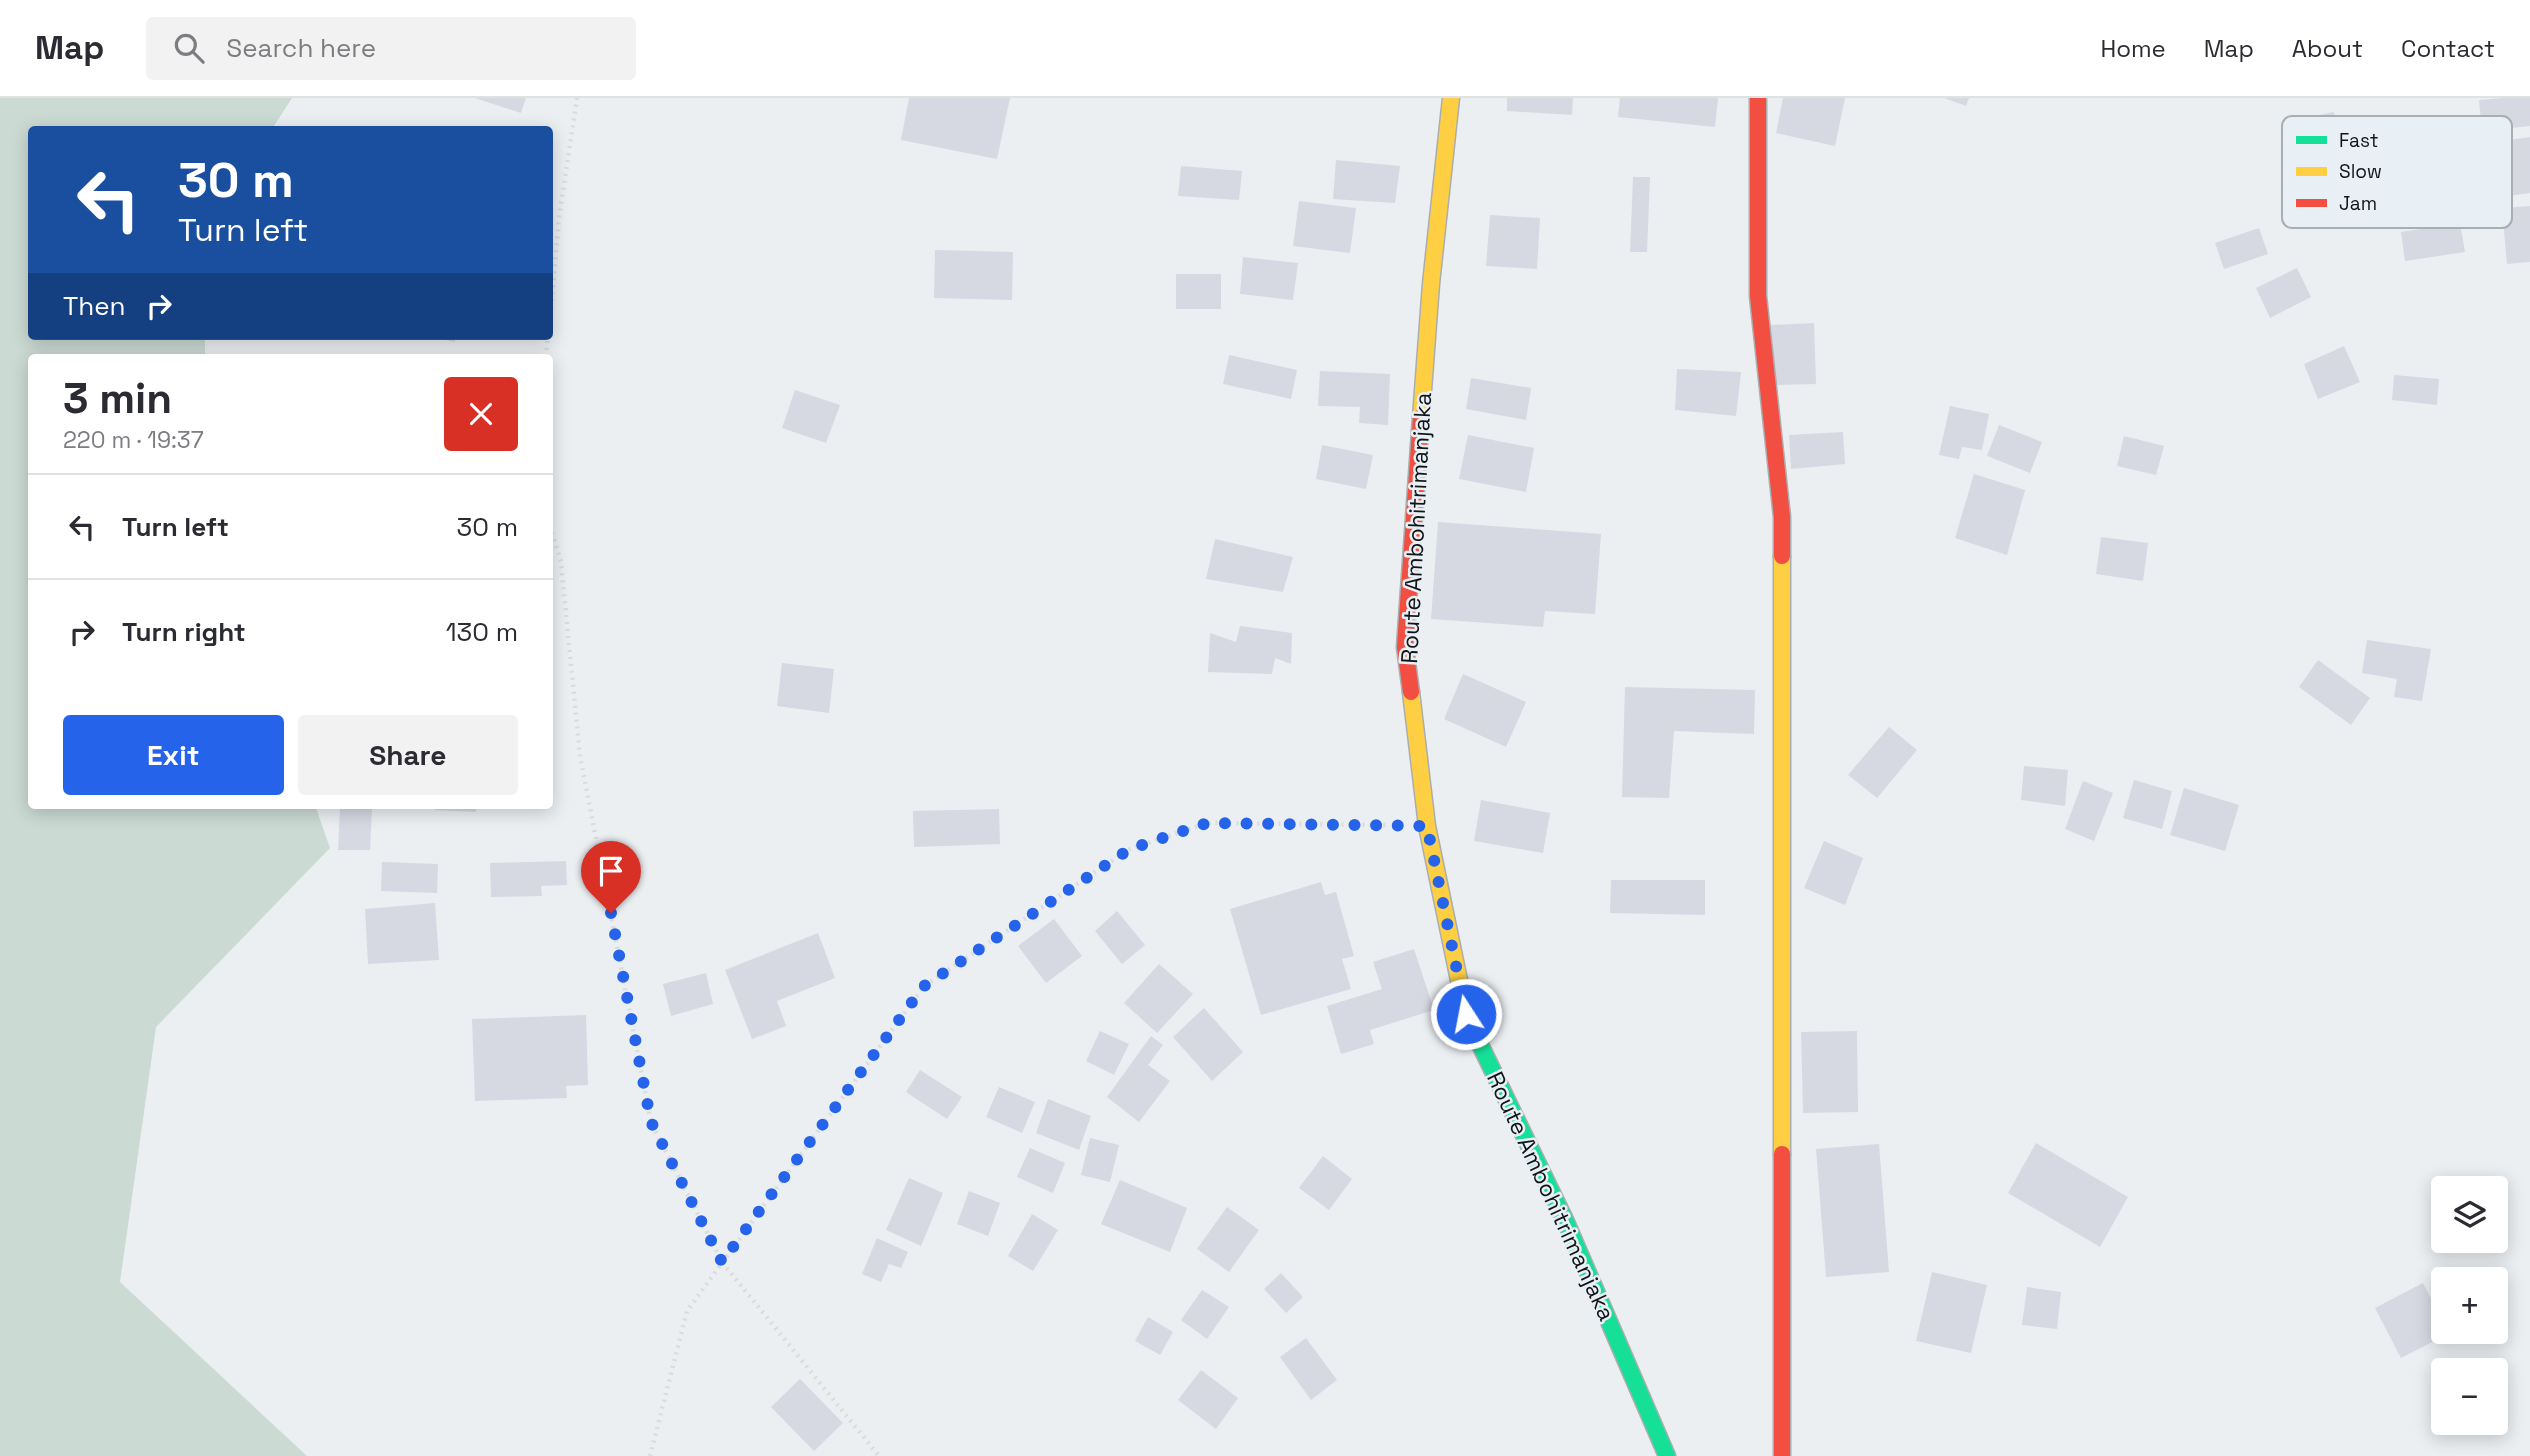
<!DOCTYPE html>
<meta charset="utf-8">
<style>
:root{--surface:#fff;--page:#f2f2f3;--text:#2b2b33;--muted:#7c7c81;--line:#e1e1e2;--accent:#2563eb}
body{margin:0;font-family:"Space Grotesk",sans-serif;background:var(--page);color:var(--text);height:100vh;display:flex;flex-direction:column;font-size:26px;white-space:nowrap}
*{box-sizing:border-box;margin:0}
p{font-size:23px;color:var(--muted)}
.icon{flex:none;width:38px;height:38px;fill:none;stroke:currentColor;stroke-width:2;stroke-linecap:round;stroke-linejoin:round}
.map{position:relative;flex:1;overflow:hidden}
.drawer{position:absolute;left:28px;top:256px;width:525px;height:455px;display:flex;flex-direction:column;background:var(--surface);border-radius:7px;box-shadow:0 4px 18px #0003}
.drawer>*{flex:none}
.hud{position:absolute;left:28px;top:28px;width:525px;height:214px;border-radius:7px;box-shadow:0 4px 18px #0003;background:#1a4fa0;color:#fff;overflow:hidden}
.fabs{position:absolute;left:2431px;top:1078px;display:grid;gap:14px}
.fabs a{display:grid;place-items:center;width:77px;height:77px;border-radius:7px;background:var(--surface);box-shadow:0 4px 18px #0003;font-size:35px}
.pin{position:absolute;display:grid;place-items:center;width:60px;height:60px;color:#fff;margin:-72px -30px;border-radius:50% 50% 50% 0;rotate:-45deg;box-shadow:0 0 7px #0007}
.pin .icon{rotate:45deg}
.me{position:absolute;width:77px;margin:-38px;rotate:349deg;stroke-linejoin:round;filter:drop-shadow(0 0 5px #0008)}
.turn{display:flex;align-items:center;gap:24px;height:147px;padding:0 35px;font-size:32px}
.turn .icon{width:91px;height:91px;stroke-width:2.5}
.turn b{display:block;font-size:49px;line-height:60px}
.then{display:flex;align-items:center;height:66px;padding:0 35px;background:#0003;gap:14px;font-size:26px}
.round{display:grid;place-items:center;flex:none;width:74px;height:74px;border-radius:7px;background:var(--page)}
.headline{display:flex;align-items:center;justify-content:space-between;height:119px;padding:0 35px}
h1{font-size:42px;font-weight:700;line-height:52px}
.primary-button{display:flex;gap:14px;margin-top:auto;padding:14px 35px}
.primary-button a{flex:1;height:80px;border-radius:7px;background:var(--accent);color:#fff;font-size:28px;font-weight:700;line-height:80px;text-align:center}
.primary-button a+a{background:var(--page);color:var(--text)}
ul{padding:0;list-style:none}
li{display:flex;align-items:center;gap:21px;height:105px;padding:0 35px;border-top:2px solid var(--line)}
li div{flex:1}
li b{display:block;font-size:26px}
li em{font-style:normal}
header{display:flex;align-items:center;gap:42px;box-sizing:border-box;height:98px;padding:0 35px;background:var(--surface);border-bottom:2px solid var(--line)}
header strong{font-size:33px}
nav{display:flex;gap:38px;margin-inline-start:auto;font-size:24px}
.search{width:490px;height:63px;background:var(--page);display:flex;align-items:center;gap:18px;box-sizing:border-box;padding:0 24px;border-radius:7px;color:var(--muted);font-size:26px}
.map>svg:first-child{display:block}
.green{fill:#cbdad3}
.building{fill:#d6d9e2}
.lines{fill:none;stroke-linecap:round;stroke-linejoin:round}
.fast-casing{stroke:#abaeaf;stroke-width:19}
.slow-casing{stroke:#abaeaf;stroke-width:19}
.jam-casing{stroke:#abaeaf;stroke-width:19}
.path{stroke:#d9dbdc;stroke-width:4.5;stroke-dasharray:2 5;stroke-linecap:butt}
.fast{stroke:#16e098;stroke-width:16}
.slow{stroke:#ffcf43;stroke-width:16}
.jam{stroke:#f24e42;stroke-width:16}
.route{stroke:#2563eb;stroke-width:12;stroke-dasharray:0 21.6}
.labels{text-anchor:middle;stroke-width:5;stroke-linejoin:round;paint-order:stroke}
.street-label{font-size:23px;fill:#121517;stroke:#e8eff5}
.key{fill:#e8eff5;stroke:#a8aeb2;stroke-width:2}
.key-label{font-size:19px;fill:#121517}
</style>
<header>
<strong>Map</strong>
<div class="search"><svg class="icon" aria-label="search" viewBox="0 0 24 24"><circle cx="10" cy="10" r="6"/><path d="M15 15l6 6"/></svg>Search here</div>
<nav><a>Home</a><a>Map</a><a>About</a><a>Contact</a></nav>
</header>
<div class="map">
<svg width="2530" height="1358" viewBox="0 0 2530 1358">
<rect width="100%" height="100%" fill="#ebeff2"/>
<polygon class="green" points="0,0 292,0 272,31 32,32 32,238 205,238 205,259 32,259 32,707 315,707 330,750 156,929 120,1184 307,1358 0,1358"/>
<g class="building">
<polygon points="475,0 526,0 521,15"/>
<polygon points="909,0 1010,0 997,61 901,42"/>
<polygon points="1507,0 1573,0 1572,17 1507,13"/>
<polygon points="1620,0 1718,0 1715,29 1618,19"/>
<polygon points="1783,0 1845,0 1835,48 1776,35"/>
<polygon points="1944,0 1969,0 1966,8"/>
<polygon points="2502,0 2530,0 2530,28 2482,33 2479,2"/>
<polygon points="2334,14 2347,84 2302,92 2288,23"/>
<polygon points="2530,39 2530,95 2485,101 2479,46"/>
<polygon points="1336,62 1400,68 1395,105 1333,101"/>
<polygon points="1181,68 1242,73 1239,102 1178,98"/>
<polygon points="1633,79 1650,79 1647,154 1630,154"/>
<polygon points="1299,103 1356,110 1350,155 1293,148"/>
<polygon points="2530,108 2530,164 2507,166 2502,110"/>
<polygon points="1490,117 1540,120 1537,171 1486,168"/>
<polygon points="2460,125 2465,154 2405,163 2401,134"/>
<polygon points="2259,130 2268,156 2224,171 2215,145"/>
<polygon points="935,152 1013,154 1012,202 934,200"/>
<polygon points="1243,159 1298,165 1293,202 1240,196"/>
<polygon points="2297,170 2311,199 2270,220 2256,190"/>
<rect x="1176" y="176" width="45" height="35"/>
<polygon points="1814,225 1816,286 1774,287 1771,227"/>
<polygon points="426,238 455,238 455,244"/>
<polygon points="2344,248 2360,284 2318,301 2304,266"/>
<polygon points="1229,257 1297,272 1291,301 1223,286"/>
<polygon points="1677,271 1741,274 1736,318 1675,312"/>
<polygon points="1320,273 1390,276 1388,327 1359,325 1360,309 1318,308"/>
<polygon points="2394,277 2439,281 2437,307 2392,302"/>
<polygon points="1471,280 1531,290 1526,322 1466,311"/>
<polygon points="795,292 840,307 826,345 782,330"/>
<polygon points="1950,308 1989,316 1982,352 1962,349 1959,361 1939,357"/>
<polygon points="1999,327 2042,344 2030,375 1987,358"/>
<polygon points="1843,334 1845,366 1791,371 1789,337"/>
<polygon points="1468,337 1534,350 1526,394 1459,381"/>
<polygon points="2124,338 2164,348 2156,377 2117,368"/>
<polygon points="1322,347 1373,357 1366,391 1316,381"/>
<polygon points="1974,376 2025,392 2007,457 1955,440"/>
<polygon points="1438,424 1601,436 1595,516 1545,513 1543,529 1431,521"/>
<polygon points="2101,439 2148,445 2143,483 2096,476"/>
<polygon points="1215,441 1293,459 1283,494 1206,481"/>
<polygon points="1240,528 1292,535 1291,566 1275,560 1272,576 1208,574 1210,535 1236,544"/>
<polygon points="2367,542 2431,551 2422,603 2394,599 2397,581 2362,575"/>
<polygon points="2318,562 2370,600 2351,627 2299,589"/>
<polygon points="782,565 834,571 829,615 777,608"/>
<polygon points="1463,576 1526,604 1506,649 1444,621"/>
<polygon points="1625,589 1755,592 1754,636 1674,633 1669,700 1622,699"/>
<polygon points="1889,629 1917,652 1877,700 1848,677"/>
<polygon points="2024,668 2068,672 2065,708 2021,702"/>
<polygon points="2134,682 2172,693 2162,731 2123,720"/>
<polygon points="2083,683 2113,695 2094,743 2065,731"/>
<polygon points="2184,690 2239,707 2225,753 2170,737"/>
<polygon points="1481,702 1550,715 1543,755 1474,743"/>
<polygon points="435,707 476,707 476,714 435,712"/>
<polygon points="340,710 372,711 370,752 338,752"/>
<polygon points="999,711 1000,746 914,749 913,713"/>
<polygon points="1824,743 1863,760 1845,807 1804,790"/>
<polygon points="566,763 567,787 541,788 542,798 491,799 490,765"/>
<polygon points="382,764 438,766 437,795 381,793"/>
<polygon points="1611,782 1705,782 1705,817 1610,815"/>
<polygon points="1321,784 1325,797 1336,794 1354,858 1342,861 1351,891 1261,917 1230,811"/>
<polygon points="435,805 439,862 368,866 365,811"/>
<polygon points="1117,813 1145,847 1122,866 1095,833"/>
<polygon points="1054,821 1082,858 1046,885 1018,848"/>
<polygon points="818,835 835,880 777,903 786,928 752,941 725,872"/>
<polygon points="1414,851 1434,912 1370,932 1374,946 1341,956 1327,908 1382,891 1373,864"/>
<polygon points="1159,866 1193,896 1157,935 1124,905"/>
<polygon points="706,875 713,906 671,918 663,886"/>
<polygon points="1204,910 1243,954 1212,983 1173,939"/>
<polygon points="586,917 588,987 566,988 567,1000 475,1003 472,921"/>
<polygon points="1100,933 1129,946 1114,977 1086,963"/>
<polygon points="1857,933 1858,1014 1803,1015 1801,934"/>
<polygon points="1151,938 1163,947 1148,967 1170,983 1139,1024 1107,999"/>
<polygon points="920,972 962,999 947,1021 906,994"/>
<polygon points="999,989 1035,1004 1022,1035 986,1019"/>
<polygon points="1048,1001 1091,1018 1079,1052 1036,1035"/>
<polygon points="1090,1040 1119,1047 1110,1084 1081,1077"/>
<polygon points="2036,1045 2128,1099 2100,1149 2008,1095"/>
<polygon points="1879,1046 1889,1174 1826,1179 1816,1051"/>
<polygon points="1030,1050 1065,1065 1053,1095 1017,1079"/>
<polygon points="1323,1058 1352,1081 1329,1112 1299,1090"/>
<polygon points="909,1080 943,1095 921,1148 886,1132"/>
<polygon points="1120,1082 1187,1110 1170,1154 1101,1126"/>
<polygon points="969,1093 1000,1105 988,1138 957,1126"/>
<polygon points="1227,1109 1259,1132 1229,1174 1197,1151"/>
<polygon points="1032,1116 1058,1132 1033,1173 1008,1158"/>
<polygon points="877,1140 908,1154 901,1170 889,1166 881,1184 862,1176"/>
<polygon points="1932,1174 1987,1187 1971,1255 1916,1243"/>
<polygon points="1281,1175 1303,1199 1286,1215 1264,1191"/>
<polygon points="2423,1185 2443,1224 2443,1234 2452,1234 2401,1260 2375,1210"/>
<polygon points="2027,1189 2061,1194 2057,1231 2022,1227"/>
<polygon points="1202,1192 1229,1209 1207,1241 1181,1222"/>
<polygon points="1148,1219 1173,1234 1160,1257 1135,1243"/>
<polygon points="1306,1240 1337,1282 1311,1302 1280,1259"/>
<polygon points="1201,1272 1238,1300 1216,1331 1178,1302"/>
<polygon points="800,1281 843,1325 814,1353 771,1309"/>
</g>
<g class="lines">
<g class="fast-casing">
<polyline id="fast" points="1473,932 1566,1124 1667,1358"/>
</g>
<g class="slow-casing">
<g id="slow">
<polyline points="1421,319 1431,186 1451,0"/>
<polyline points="1782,458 1782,1056"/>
<polyline points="1411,594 1427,728 1466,916 1473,932"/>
</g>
</g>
<g class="jam-casing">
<g id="jam">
<polyline points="1758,0 1758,198 1782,419 1782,458"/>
<polyline points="1411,594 1405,549 1421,319"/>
<polyline points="1782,1056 1782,1358"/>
</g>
</g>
<g class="path">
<polyline points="550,224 559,120 577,0"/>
<polyline points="546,259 548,238"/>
<polyline points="550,428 561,464 580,658 651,1024 722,1164 879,1358"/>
<polyline points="650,1358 687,1213 924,888 1130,751 1207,725 1386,727"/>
</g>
<use href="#fast" class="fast"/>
<use href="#slow" class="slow"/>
<use href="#jam" class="jam"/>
</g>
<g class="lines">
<polyline class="route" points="611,815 651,1024 722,1164 924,888 1130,751 1207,725 1427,728 1466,916"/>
</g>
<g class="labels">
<g class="street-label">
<text transform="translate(1416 430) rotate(-87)" y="8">Route Ambohitrimanjaka</text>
<text transform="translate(1551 1098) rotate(65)" y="8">Route Ambohitrimanjaka</text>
</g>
</g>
<rect x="2282" y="18" width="230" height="112" rx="10" class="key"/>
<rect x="2296" y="38" width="31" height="8" fill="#16e098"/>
<rect x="2296" y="69" width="31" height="9" fill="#ffcf43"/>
<rect x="2296" y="101" width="31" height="8" fill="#f24e42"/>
<g class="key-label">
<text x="2339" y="49">Fast</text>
<text x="2339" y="80">Slow</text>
<text x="2339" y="112">Jam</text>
</g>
</svg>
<div class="fabs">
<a><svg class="icon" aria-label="layers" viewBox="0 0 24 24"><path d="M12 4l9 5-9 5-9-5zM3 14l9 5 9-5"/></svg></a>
<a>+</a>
<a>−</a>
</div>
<div class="pin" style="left:611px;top:815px;background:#d93025"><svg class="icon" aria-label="arrive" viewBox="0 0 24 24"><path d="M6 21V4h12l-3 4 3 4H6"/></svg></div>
<svg class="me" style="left:1466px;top:916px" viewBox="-20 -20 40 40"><circle r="17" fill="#2563eb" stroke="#fff" stroke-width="3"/><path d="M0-11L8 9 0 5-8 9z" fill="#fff"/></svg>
<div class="hud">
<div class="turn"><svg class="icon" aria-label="left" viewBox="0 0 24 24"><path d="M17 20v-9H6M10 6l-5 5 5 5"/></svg><div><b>30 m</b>Turn left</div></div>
<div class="then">Then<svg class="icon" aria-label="right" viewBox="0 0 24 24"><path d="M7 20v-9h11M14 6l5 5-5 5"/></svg></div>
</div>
<section class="drawer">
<div class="headline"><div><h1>3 min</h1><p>220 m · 19:37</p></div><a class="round" style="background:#d93025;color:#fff"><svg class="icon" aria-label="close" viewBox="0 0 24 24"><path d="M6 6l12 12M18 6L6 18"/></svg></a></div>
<ul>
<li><svg class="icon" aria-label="left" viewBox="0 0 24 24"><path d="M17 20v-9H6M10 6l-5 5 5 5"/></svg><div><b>Turn left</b></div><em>30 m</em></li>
<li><svg class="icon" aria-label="right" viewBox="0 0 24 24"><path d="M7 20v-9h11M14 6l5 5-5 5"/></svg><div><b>Turn right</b></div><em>130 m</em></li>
</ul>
<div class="primary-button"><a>Exit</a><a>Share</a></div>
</section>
</div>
